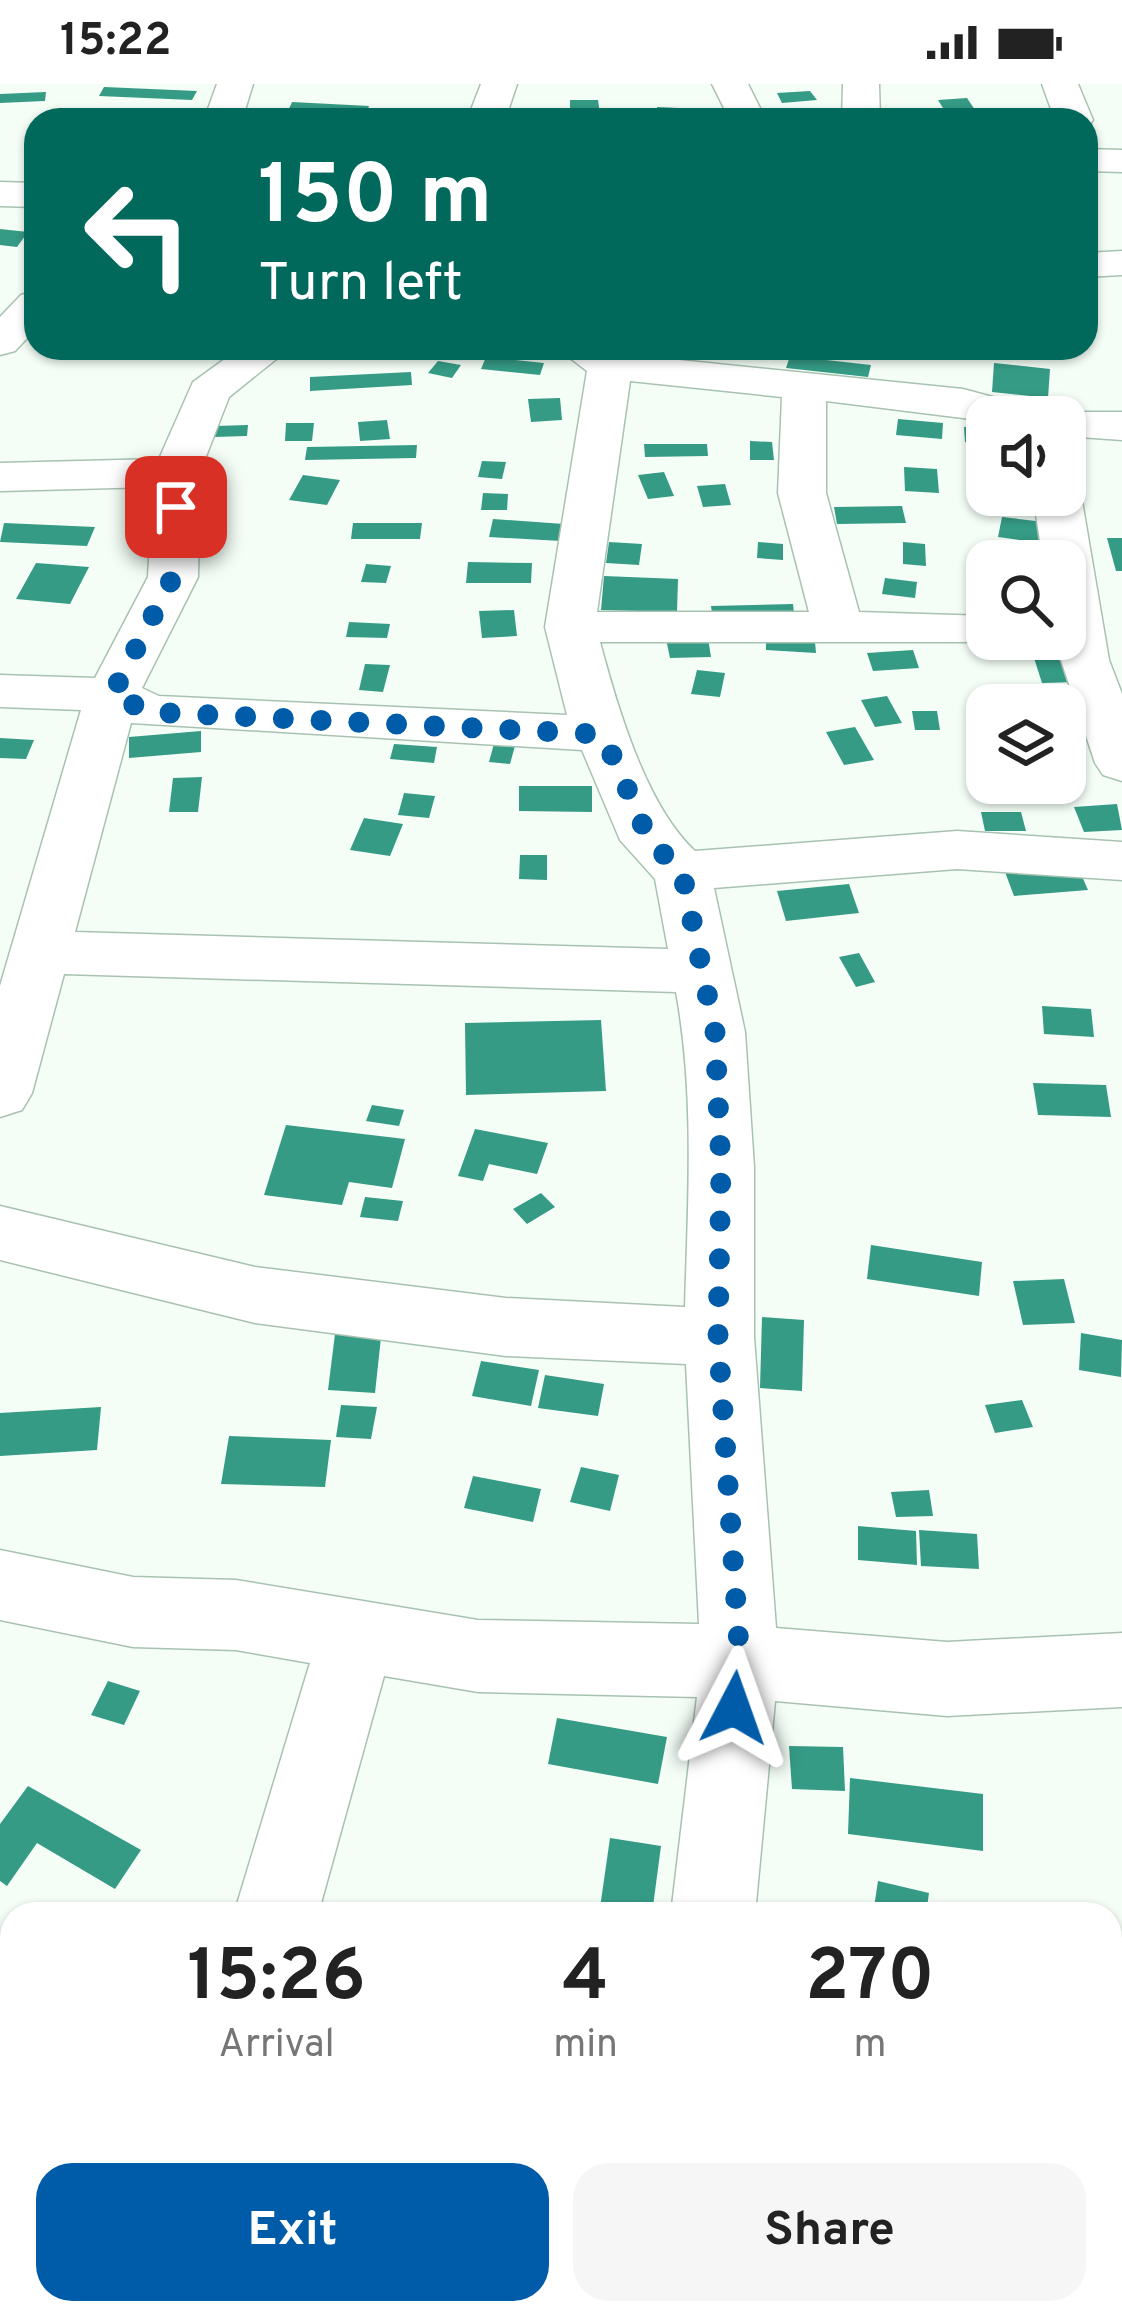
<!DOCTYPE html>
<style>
:root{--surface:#fff;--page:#f6f6f6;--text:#222;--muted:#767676;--accent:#005ba9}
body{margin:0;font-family:Overpass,sans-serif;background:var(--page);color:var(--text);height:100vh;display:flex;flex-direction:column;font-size:45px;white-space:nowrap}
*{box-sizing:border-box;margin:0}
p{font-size:39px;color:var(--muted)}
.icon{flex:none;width:66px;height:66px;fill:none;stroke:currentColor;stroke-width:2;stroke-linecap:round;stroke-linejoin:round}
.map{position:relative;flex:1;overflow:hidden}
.sheet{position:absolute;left:0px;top:1818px;width:1122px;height:423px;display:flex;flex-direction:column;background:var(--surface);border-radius:36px 36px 0 0;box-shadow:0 3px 9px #0004}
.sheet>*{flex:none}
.top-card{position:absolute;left:24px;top:24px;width:1074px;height:252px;border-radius:36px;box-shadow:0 3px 9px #0004;background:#00695c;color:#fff;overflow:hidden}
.fabs{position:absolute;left:966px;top:312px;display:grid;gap:24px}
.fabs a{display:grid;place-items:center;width:120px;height:120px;border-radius:24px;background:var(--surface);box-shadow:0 3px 9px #0004;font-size:60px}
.pin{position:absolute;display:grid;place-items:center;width:102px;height:102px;color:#fff;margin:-51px;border-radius:24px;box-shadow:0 6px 18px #0006}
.me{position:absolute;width:132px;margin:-66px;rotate:4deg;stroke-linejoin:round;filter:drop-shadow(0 0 9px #0008)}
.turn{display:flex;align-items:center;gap:42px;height:252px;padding:0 36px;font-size:54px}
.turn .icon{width:156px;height:156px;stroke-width:2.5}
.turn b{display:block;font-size:84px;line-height:102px}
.eta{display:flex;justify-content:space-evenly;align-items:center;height:204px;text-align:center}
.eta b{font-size:72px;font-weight:700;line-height:84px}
.primary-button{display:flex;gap:24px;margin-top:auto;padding:24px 36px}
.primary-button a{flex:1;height:138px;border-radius:36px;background:var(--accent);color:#fff;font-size:48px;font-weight:700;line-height:138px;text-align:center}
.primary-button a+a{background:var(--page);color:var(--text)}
.status{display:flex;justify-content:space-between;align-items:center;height:84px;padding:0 60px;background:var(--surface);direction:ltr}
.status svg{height:33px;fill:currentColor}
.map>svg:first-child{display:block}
.building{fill:#359b85}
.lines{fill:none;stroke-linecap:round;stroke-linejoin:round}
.minor-casing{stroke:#a8c2b1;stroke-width:3}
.minor{fill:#fff;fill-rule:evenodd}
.route{stroke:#005ba9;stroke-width:21;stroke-dasharray:0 37.8}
</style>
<div class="status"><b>15:22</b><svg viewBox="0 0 49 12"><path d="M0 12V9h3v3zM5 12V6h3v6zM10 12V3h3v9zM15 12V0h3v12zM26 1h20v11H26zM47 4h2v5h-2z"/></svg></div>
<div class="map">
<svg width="1122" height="2239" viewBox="0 0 1122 2239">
<rect width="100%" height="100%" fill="#f4fef7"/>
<g class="building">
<polygon points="104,3 197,7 192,16 99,12"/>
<polygon points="810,7 817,16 782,19 777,9"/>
<polygon points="46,8 45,17 0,19 0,10"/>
<polygon points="967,14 977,29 948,32 938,16"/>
<polygon points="570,16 598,16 600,30 570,30"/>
<polygon points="292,18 369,22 364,36 284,36"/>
<polygon points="657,23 701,25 701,36 657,36"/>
<polygon points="0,145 28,148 17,163 0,161"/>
<polygon points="372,264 413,264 408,276 368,272"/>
<polygon points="790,272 871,281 868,293 786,284"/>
<polygon points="486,273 544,279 540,291 481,285"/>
<polygon points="438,277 461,281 452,294 428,289"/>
<polygon points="994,279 1050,285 1048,314 992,308"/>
<polygon points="411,288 412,301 310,307 310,293"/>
<polygon points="560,314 562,336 531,338 528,315"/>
<polygon points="898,335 943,339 942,355 896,351"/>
<polygon points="387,336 390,355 360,357 358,338"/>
<polygon points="286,339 314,339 312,357 285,357"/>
<polygon points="248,341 247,352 214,353 215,342"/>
<polygon points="964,343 987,344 987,359 965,358"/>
<polygon points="750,357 772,358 774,376 750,376"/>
<polygon points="644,360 707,360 708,372 645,373"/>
<polygon points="417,361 416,374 305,376 307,363"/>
<polygon points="482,377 506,378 502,395 478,393"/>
<polygon points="904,383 937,385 939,409 905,407"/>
<polygon points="664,388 674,412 648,415 638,391"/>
<polygon points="303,391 340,396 327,421 289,416"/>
<polygon points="725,400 731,421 703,423 697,402"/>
<polygon points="483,409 508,410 507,426 481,426"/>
<polygon points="902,422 906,439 837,440 834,423"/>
<polygon points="1002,433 1045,438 1041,459 998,453"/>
<polygon points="493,435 564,440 561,457 489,453"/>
<polygon points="4,439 95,443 87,462 0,458"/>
<polygon points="353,439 422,439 420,455 351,455"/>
<polygon points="1107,454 1122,454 1122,487 1116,487"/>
<polygon points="609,458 642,460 639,481 606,479"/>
<polygon points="758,458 783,460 783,476 757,474"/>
<polygon points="903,458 925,460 926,482 903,480"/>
<polygon points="468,478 532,479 531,499 466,499"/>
<polygon points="36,479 89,483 70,520 16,515"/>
<polygon points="366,480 391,482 386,499 361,498"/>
<polygon points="604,492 678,495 677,528 601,526"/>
<polygon points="885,494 917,498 915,514 882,510"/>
<polygon points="793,520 795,537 713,537 711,522"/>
<polygon points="514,526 517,552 482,554 479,527"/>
<polygon points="349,538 390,540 387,554 346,553"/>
<polygon points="708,554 711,573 670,574 666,555"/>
<polygon points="766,556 815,558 816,569 766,566"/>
<polygon points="913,566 919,584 873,587 867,569"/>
<polygon points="1070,573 1079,598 1042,599 1034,574"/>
<polygon points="365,580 390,581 383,608 359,606"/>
<polygon points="697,586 725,589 720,613 691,610"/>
<polygon points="887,612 902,639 875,643 861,616"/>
<polygon points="912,627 937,627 940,646 915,646"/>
<polygon points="855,643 874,676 844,681 826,648"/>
<polygon points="201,647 201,668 129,674 129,653"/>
<polygon points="0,654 34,656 26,675 0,674"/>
<polygon points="495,656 516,658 510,680 489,678"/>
<polygon points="394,660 437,663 434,679 390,675"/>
<polygon points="202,693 198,728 169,728 173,694"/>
<polygon points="519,702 592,702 592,728 519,727"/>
<polygon points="404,709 435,712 429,734 398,731"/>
<polygon points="1117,720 1122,746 1084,748 1074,723"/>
<polygon points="981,728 1021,728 1026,747 985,747"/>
<polygon points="364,734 403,740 390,772 350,766"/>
<polygon points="520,771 547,771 547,796 519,795"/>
<polygon points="1078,783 1088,806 1014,812 1005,788"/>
<polygon points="849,800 859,829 786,837 777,807"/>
<polygon points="859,869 875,898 856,903 839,873"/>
<polygon points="1042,922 1091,925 1094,953 1044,950"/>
<polygon points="601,936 606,1007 466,1011 465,939"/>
<polygon points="1033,999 1106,1001 1111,1033 1038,1031"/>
<polygon points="372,1021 404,1026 399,1042 366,1037"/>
<polygon points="286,1041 405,1055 392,1104 349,1098 342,1121 264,1111"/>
<polygon points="475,1045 548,1059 537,1090 489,1080 483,1097 458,1092"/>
<polygon points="541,1109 555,1123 527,1140 513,1125"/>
<polygon points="365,1113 403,1117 398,1137 360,1133"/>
<polygon points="871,1161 982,1178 979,1212 867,1195"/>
<polygon points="1064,1195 1075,1239 1023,1241 1013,1197"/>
<polygon points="762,1233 804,1236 802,1307 760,1304"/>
<polygon points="336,1242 382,1244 375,1309 328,1306"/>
<polygon points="1081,1249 1122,1256 1121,1293 1079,1286"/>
<polygon points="481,1277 539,1286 531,1322 472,1312"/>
<polygon points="545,1291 604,1300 598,1332 538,1324"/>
<polygon points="1022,1316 1033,1343 995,1349 985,1321"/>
<polygon points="341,1321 377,1323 371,1355 336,1353"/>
<polygon points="101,1323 97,1366 0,1372 0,1329"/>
<polygon points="229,1352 331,1356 325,1403 221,1400"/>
<polygon points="581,1383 619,1391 610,1427 570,1418"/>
<polygon points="473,1392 541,1405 533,1438 464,1424"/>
<polygon points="929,1406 933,1432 896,1433 891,1408"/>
<polygon points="858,1442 916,1447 917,1481 858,1476"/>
<polygon points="919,1446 977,1450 979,1485 921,1482"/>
<polygon points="108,1597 140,1607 124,1641 91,1631"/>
<polygon points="557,1634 667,1653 658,1700 548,1680"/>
<polygon points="789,1662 843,1663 845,1707 792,1705"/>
<polygon points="850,1694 983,1710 983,1767 848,1750"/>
<polygon points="28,1702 141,1766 115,1805 37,1759 7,1802 0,1797 0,1740"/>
<polygon points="610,1754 661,1762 652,1830 600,1824"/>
<polygon points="878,1797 929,1809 926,1830 873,1830"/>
<polygon points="1110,1855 1122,1856 1122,1934 1110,1932"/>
</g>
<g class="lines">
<g class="minor-casing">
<g id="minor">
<polygon points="217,0 253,0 242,36 204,36"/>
<polygon points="481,0 517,0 505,36 467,36"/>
<polygon points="712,0 748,0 761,26 758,36 720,36 725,26"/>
<polygon points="843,0 879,0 880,36 842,36"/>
<polygon points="1042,0 1078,0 1093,36 1087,44 1086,36 1055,36"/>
<polygon points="1086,65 1122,66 1122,88 1086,87"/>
<polygon points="0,98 36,99 36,123 0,122"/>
<polygon points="1122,167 1122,191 1086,193 1086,169"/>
<polygon points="36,207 36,245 15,267 0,271 0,233 21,211"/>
<path d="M240,264H290L229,313L200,388L198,493L142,604L159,612L567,631L545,543L587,287L557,264H610L621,270L963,305L1049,328H1122V356L1065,352V333L987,337L826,317V409L859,528L987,532V555H1008L1005,559L987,563L967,558H600C617,622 646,722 695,767L957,747L1122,758V796L957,785L714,804L745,948L754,1083V1253L776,1544L947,1558L1122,1549V1623L947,1632L775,1617L755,1830H671L697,1613L478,1608L384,1592L318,1830H234L310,1579L236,1566L133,1563L0,1536V1466L133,1493L236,1496L478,1536L699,1540L686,1280L506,1272L255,1239L0,1176V1122L255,1183L506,1214L685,1223C688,1118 695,1011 676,908L64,890L32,1009L22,1026L0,1033V902L81,626L0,623V591L95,594L148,493L153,403L0,407V379L159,375L193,298ZM630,297L782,313L778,409L809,528H597ZM131,639L582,666L620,756L655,795L668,865L75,848Z"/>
<polygon points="1065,399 1081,411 1109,576 1122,610 1122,697 1103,691 1095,679 1054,555 1065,555 1065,477 1043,477 1033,411 1065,411"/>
<polygon points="1122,2151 1122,2239 1092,2239 1076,2233 1110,2229 1110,2152"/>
<polygon points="79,2229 175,2229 171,2239 75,2239"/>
<polygon points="515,2229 696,2229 692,2239 511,2239"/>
<polygon points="863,2229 959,2229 960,2239 864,2239"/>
</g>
</g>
<use href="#minor" class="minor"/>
</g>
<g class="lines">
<polyline class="route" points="176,423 173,493 112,611 150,628 598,650 614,674 649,756 682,788 715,948 721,1083 718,1253 740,1577 734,1624"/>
</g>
</svg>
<div class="fabs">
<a><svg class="icon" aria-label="sound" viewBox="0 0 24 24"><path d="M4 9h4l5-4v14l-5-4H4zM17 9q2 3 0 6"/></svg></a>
<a><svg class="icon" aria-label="search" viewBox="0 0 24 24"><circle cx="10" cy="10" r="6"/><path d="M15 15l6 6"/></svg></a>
<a><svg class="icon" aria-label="layers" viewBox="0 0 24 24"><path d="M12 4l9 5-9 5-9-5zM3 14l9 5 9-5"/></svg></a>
</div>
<div class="pin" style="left:176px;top:423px;background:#d93025"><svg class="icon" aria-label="arrive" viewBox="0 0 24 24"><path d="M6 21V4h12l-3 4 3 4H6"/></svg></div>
<svg class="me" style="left:734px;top:1624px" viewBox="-20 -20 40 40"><path d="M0-17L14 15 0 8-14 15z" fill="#005ba9" stroke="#fff" stroke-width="4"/></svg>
<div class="top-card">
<div class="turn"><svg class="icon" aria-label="left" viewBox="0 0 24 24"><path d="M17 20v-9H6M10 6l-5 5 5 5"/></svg><div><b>150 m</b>Turn left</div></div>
</div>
<section class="sheet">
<div class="eta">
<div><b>15:26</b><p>Arrival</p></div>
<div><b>4</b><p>min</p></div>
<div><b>270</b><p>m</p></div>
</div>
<div class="primary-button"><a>Exit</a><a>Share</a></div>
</section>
</div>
